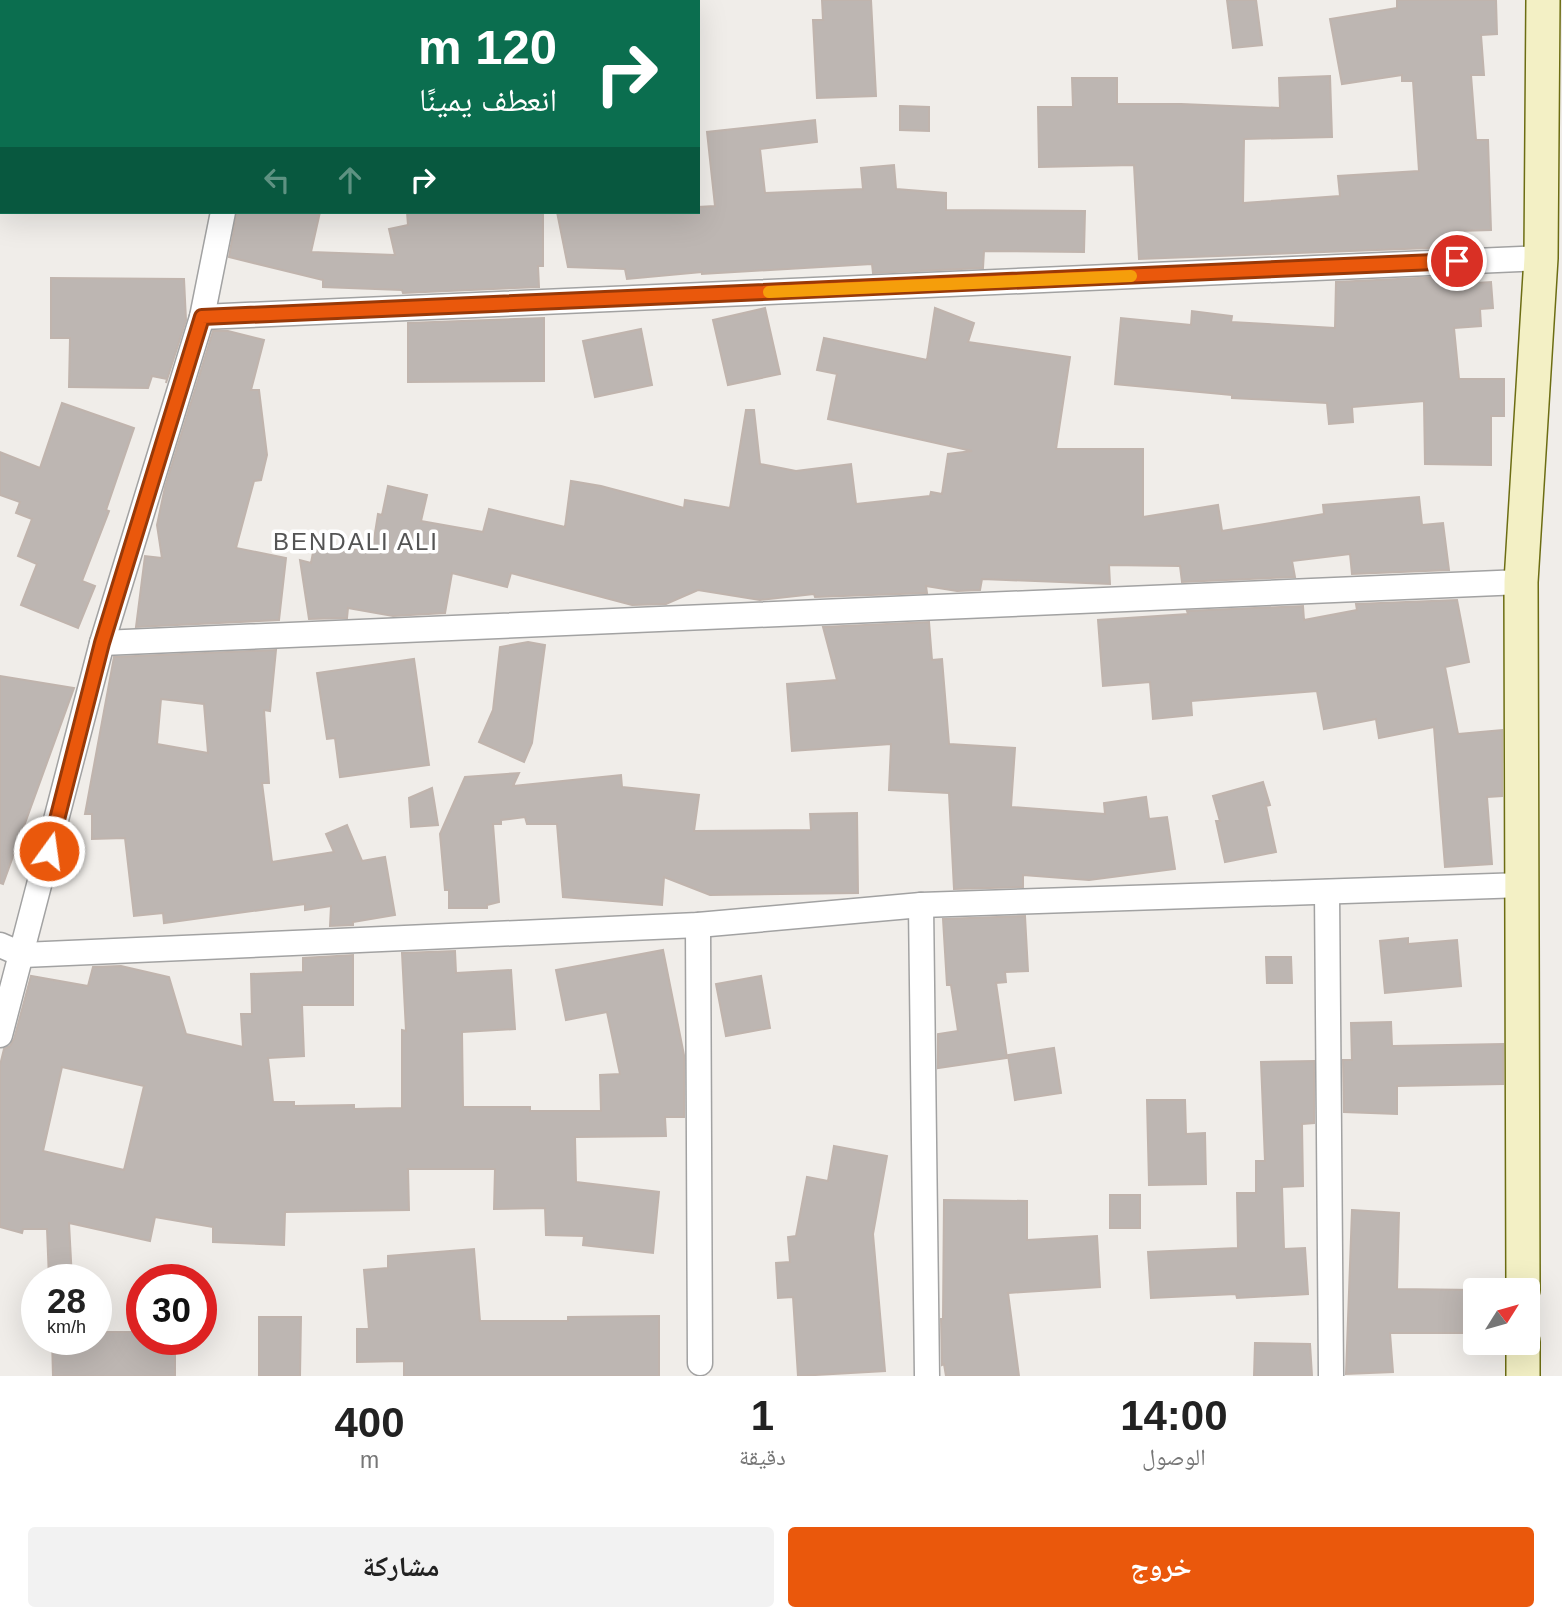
<!DOCTYPE html>
<html lang="ar">
<meta charset="utf-8">
<style>
:root{--surface:#fff;--page:#f2f2f2;--text:#222;--muted:#767676;--accent:#ea580c}
body{margin:0;font-family:Arial,"Noto Naskh Arabic",sans-serif;background:var(--page);color:var(--text);direction:rtl;height:100vh;display:flex;flex-direction:column;font-size:26px;white-space:nowrap}
*{box-sizing:border-box;margin:0}
p{font-size:23px;color:var(--muted)}
.icon{flex:none;width:38px;height:38px;fill:none;stroke:currentColor;stroke-width:2;stroke-linecap:round;stroke-linejoin:round}
.map{position:relative;height:1376px;overflow:hidden;direction:ltr}
.drawer{display:flex;flex-direction:column;background:var(--surface);flex:1}
.drawer>*{flex:none}
.banner{position:absolute;left:0px;top:0px;width:700px;height:214px;box-shadow:0 7px 28px #0002;direction:rtl;background:#0b6e4f;color:#fff;overflow:hidden}
.needle{width:46px;rotate:53deg}
.tools{position:absolute;left:1463px;top:1278px;display:grid;gap:14px}
.tools a{display:grid;place-items:center;width:77px;height:77px;border-radius:7px;background:var(--surface);box-shadow:0 7px 28px #0002;font-size:35px}
.speed{position:absolute;left:21px;top:1264px;display:flex;gap:14px;font-size:35px;font-weight:700;text-align:center}
.speed>*{display:grid;place-content:center;width:91px;height:91px;border-radius:50%;background:var(--surface);box-shadow:0 7px 28px #0002;line-height:1}
.speed small{font-size:18px;font-weight:400}
.speed .limit{border:10px solid #d22;background:#fff;color:#111}
.pin{position:absolute;display:grid;place-items:center;width:60px;height:60px;color:#fff;margin:-30px;border:4px solid #fff;border-radius:50%;box-shadow:0 2px 7px #0007}
.me{position:absolute;width:77px;margin:-38px;rotate:14deg;stroke-linejoin:round;filter:drop-shadow(0 0 5px #0008)}
.turn{display:flex;align-items:center;gap:24px;height:147px;padding:0 28px;font-size:32px}
.turn .icon{width:91px;height:91px;stroke-width:2.5}
.turn b{display:block;font-size:49px;line-height:60px}
.lanes{display:flex;align-items:center;height:66px;padding:0 28px;background:#0003;justify-content:center;gap:35px;direction:ltr}
.lanes .off{opacity:.35}
.eta{display:flex;justify-content:space-evenly;align-items:center;height:119px;text-align:center}
.eta b{font-size:42px;font-weight:800;line-height:49px}
.cta{display:flex;gap:14px;margin-top:auto;padding:14px 28px}
.cta a{flex:1;height:80px;border-radius:7px;background:var(--accent);color:#fff;font-size:28px;font-weight:800;line-height:80px;text-align:center}
.cta a+a{background:var(--page);color:var(--text)}
.map>svg:first-child{display:block}
.building{fill:#bdb6b2;stroke:#c0b4ad;stroke-width:2;fill-rule:evenodd}
.lines{fill:none;stroke-linecap:round;stroke-linejoin:round}
.minor-casing{stroke:#a2a2a2;stroke-width:27}
.secondary-casing{stroke:#6c6d13;stroke-width:36}
.minor{stroke:#fff;stroke-width:24}
.secondary{stroke:#f3f0c5;stroke-width:33}
.route-casing{stroke:#983908;stroke-width:18}
.route{stroke:#ea580c;stroke-width:12}
.slow{stroke:#f59e0b;stroke-width:12}
.labels{text-anchor:middle;stroke-width:7;stroke-linejoin:round;paint-order:stroke}
.quarter-label{font-size:24px;letter-spacing:2px;fill:#545454;stroke:#fff}
</style>
<div class="map">
<svg width="1562" height="1376" viewBox="0 0 1562 1376">
<rect width="100%" height="100%" fill="#f0ede9"/>
<g class="building">
<polygon points="822,0 871,0 876,96 817,98 813,20 823,20"/>
<polygon points="1227,0 1256,0 1262,45 1233,48"/>
<polygon points="1397,0 1496,0 1497,34 1481,35 1484,75 1471,75 1476,140 1488,140 1491,230 1457,231 1457,247 1139,259 1134,165 1039,167 1038,107 1073,107 1072,78 1117,78 1117,104 1181,104 1280,108 1279,78 1330,76 1332,137 1244,139 1243,203 1340,196 1338,176 1419,171 1413,81 1402,81 1402,75 1342,84 1330,19 1397,8"/>
<polygon points="900,106 929,107 929,131 900,130"/>
<polygon points="815,120 817,142 760,149 765,193 863,189 861,168 894,165 896,189 946,193 946,210 1085,211 1084,252 984,251 983,268 873,273 872,264 702,274 702,272 627,279 625,269 568,267 557,212 698,212 698,207 715,206 707,132"/>
<polygon points="237,212 320,212 311,252 395,255 389,229 408,225 407,212 543,212 543,266 538,266 539,287 403,293 402,290 323,287 323,280 229,257"/>
<polygon points="1459,276 1459,284 1491,282 1493,308 1480,309 1481,326 1454,328 1459,379 1504,379 1504,416 1491,416 1491,465 1425,464 1424,401 1352,407 1353,422 1329,424 1327,403 1232,398 1232,395 1115,384 1121,318 1191,325 1192,311 1232,316 1231,322 1335,328 1336,282"/>
<polygon points="51,278 184,279 186,320 166,383 167,379 152,376 148,388 69,387 70,338 51,338"/>
<polygon points="765,308 780,374 728,385 713,320"/>
<polygon points="935,308 974,323 968,342 1070,357 1056,449 1143,449 1143,517 1218,505 1222,531 1324,514 1323,505 1419,497 1422,525 1443,523 1449,570 1352,574 1350,554 1292,561 1295,577 1182,582 1180,566 1109,565 1110,584 982,579 980,590 957,591 926,586 927,593 815,597 814,594 760,600 698,590 666,604 632,605 511,573 507,587 452,573 445,613 393,616 348,608 347,618 309,619 300,560 311,563 315,542 372,552 378,514 382,515 388,486 427,495 421,521 483,532 489,509 565,527 571,481 601,486 684,508 685,500 730,508 746,410 754,410 760,464 796,471 851,464 856,504 930,496 931,492 942,494 948,454 972,451 828,419 837,374 817,370 824,338 927,360"/>
<polygon points="544,318 544,381 408,382 408,323"/>
<polygon points="641,329 652,385 595,397 583,341"/>
<polygon points="213,331 228,331 264,340 251,390 259,390 267,455 261,480 254,481 236,548 286,558 279,620 136,627 145,556 162,558 157,525 165,487"/>
<polygon points="62,403 134,428 106,510 109,511 82,581 95,586 78,628 21,605 37,564 18,556 32,519 16,513 20,502 0,495 0,452 40,468"/>
<polygon points="1457,600 1469,662 1445,667 1458,734 1502,730 1502,796 1487,797 1492,864 1445,867 1434,727 1379,738 1376,719 1324,729 1317,691 1191,701 1192,715 1153,719 1150,682 1103,686 1098,620 1188,614 1187,611 1303,606 1304,620 1357,610 1356,604"/>
<polygon points="929,622 932,660 942,659 949,744 1015,748 1011,807 1105,814 1104,803 1146,797 1149,819 1167,817 1175,869 1089,880 1023,875 1023,887 954,889 949,793 889,790 891,744 792,751 787,684 837,680 823,627"/>
<polygon points="528,642 545,645 532,743 524,762 479,742 493,710 500,647"/>
<path d="M276,650L270,711L264,710L269,783H262L272,862L334,852L326,834L347,825L362,861L385,857L395,915L353,922V925L330,926L331,906L305,910V904L164,923L163,913L134,916L125,838L92,839V814H85L114,657ZM161,699L204,704L208,753L157,744Z"/>
<polygon points="414,659 429,765 340,777 335,738 327,739 317,673"/>
<polygon points="0,676 74,688 3,884 0,883"/>
<polygon points="519,773 513,786 621,775 622,787 699,795 694,831 811,830 810,814 857,813 858,893 710,895 664,877 662,905 563,897 557,824 527,824 525,817 501,820 501,824 493,824 499,902 487,905 487,908 449,908 449,890 445,890 440,834 465,777"/>
<polygon points="1263,782 1270,805 1266,806 1276,852 1225,862 1216,821 1220,821 1213,796"/>
<polygon points="432,788 438,825 411,827 409,798"/>
<polygon points="1025,916 1028,971 1005,972 1006,982 996,983 1007,1058 938,1068 938,1034 958,1031 951,985 947,985 943,919"/>
<polygon points="1408,938 1408,944 1457,940 1461,986 1385,993 1380,941"/>
<path d="M663,950L684,1055V1117H665L666,1136L575,1137L576,1182L659,1192L653,1253L583,1245L584,1236L546,1235L545,1208L494,1209L495,1169H408L409,1210L285,1212L284,1245L213,1242V1227L155,1217L150,1241L69,1223L72,1279H49L47,1229H23L22,1233L0,1227V1065L4,1049L10,1046L14,1039L31,976L88,986L93,967L121,966L169,977L186,1034L243,1047L241,1014H252L251,974L303,972V958L353,955V1005H302L304,1056L268,1058L273,1102H294V1106L354,1105V1109L402,1108V1030L406,1031L402,953L455,951L456,973L511,970L515,1029L462,1032L463,1107H530V1111H601L600,1075L620,1074L607,1012L566,1020L556,970ZM62,1067L144,1086L124,1170L43,1151Z"/>
<polygon points="1266,957 1291,957 1292,983 1267,983"/>
<polygon points="761,976 770,1028 726,1036 716,984"/>
<polygon points="1391,1022 1392,1046 1503,1044 1503,1084 1397,1086 1397,1114 1344,1112 1343,1060 1352,1060 1351,1023"/>
<polygon points="1054,1048 1061,1093 1015,1100 1008,1055"/>
<polygon points="1314,1061 1314,1123 1302,1124 1303,1186 1282,1187 1284,1249 1305,1248 1308,1294 1237,1298 1236,1294 1151,1298 1148,1252 1238,1248 1237,1193 1256,1193 1256,1161 1265,1161 1261,1062"/>
<polygon points="1147,1100 1185,1100 1186,1134 1205,1133 1206,1184 1149,1185"/>
<polygon points="834,1146 887,1156 873,1234 885,1371 798,1376 793,1297 778,1298 776,1263 790,1262 788,1237 796,1236 807,1177 828,1181"/>
<rect x="1110" y="1195" width="30" height="33"/>
<polygon points="944,1200 1027,1201 1027,1240 1097,1236 1100,1287 1008,1293 1019,1376 946,1376 944,1364 942,1365 941,1319 943,1319"/>
<polygon points="1352,1210 1399,1213 1397,1289 1475,1290 1475,1333 1390,1333 1393,1372 1346,1374"/>
<polygon points="474,1249 480,1321 568,1321 568,1317 659,1316 659,1376 404,1376 404,1361 357,1362 357,1329 369,1329 364,1270 388,1268 388,1256"/>
<polygon points="259,1317 301,1317 300,1376 259,1376"/>
<polygon points="96,1332 142,1332 142,1339 175,1339 175,1376 53,1376 52,1339 96,1339"/>
<polygon points="1255,1343 1310,1344 1312,1376 1254,1376"/>
</g>
<g class="lines">
<g class="minor-casing">
<g id="minor">
<polyline points="278,2 278,0"/>
<polyline points="0,123 2,123"/>
<polyline points="202,317 1541,258"/>
<polyline points="102,643 1521,582"/>
<polyline points="1327,892 1331,1376"/>
<polyline points="921,905 927,1376"/>
<polyline points="698,925 700,1363"/>
<polyline points="0,945 23,955 698,925 921,905 1523,885"/>
<polyline points="0,1035 102,643 202,317 223,212"/>
</g>
</g>
<g class="secondary-casing">
<g id="secondary">
<polyline points="1523,1290 1521,582 1541,258 1543,0"/>
<polyline points="1523,1376 1523,1342"/>
</g>
</g>
<use href="#minor" class="minor"/>
<use href="#secondary" class="secondary"/>
</g>
<g class="lines">
<g class="route-casing">
<polyline id="route" points="49,851 102,643 202,317 1457,261"/>
</g>
<use href="#route" class="route"/>
<polyline class="slow" points="769,292 1131,276"/>
</g>
<g class="labels">
<g class="quarter-label">
<text x="356" y="550">BENDALI ALI</text>
</g>
</g>
</svg>
<div class="tools">
<a><svg class="needle" viewBox="-14 -14 28 28"><path d="M0-13l5 13h-10z" fill="#e53935"/><path d="M0 13l5-13h-10z" fill="#767676"/></svg></a>
</div>
<div class="speed"><div>28<small>km/h</small></div><div class="limit">30</div></div>
<div class="pin" style="left:1457px;top:261px;background:#d93025"><svg class="icon" aria-label="arrive" viewBox="0 0 24 24"><path d="M6 21V4h12l-3 4 3 4H6"/></svg></div>
<svg class="me" style="left:49px;top:851px" viewBox="-20 -20 40 40"><circle r="17" fill="#ea580c" stroke="#fff" stroke-width="3"/><path d="M0-11L8 9 0 5-8 9z" fill="#fff"/></svg>
<div class="banner">
<div class="turn"><svg class="icon" aria-label="right" viewBox="0 0 24 24"><path d="M7 20v-9h11M14 6l5 5-5 5"/></svg><div><b>120 m</b>انعطف يمينًا</div></div>
<div class="lanes"><svg class="icon off" aria-label="left" viewBox="0 0 24 24"><path d="M17 20v-9H6M10 6l-5 5 5 5"/></svg><svg class="icon off" aria-label="ahead" viewBox="0 0 24 24"><path d="M12 20V5M6 11l6-6 6 6"/></svg><svg class="icon" aria-label="right" viewBox="0 0 24 24"><path d="M7 20v-9h11M14 6l5 5-5 5"/></svg></div>
</div>
</div>
<section class="drawer">
<div class="eta">
<div><b>14:00</b><p>الوصول</p></div>
<div><b>1</b><p>دقيقة</p></div>
<div><b>400</b><p>m</p></div>
</div>
<div class="cta"><a>خروج</a><a>مشاركة</a></div>
</section>
